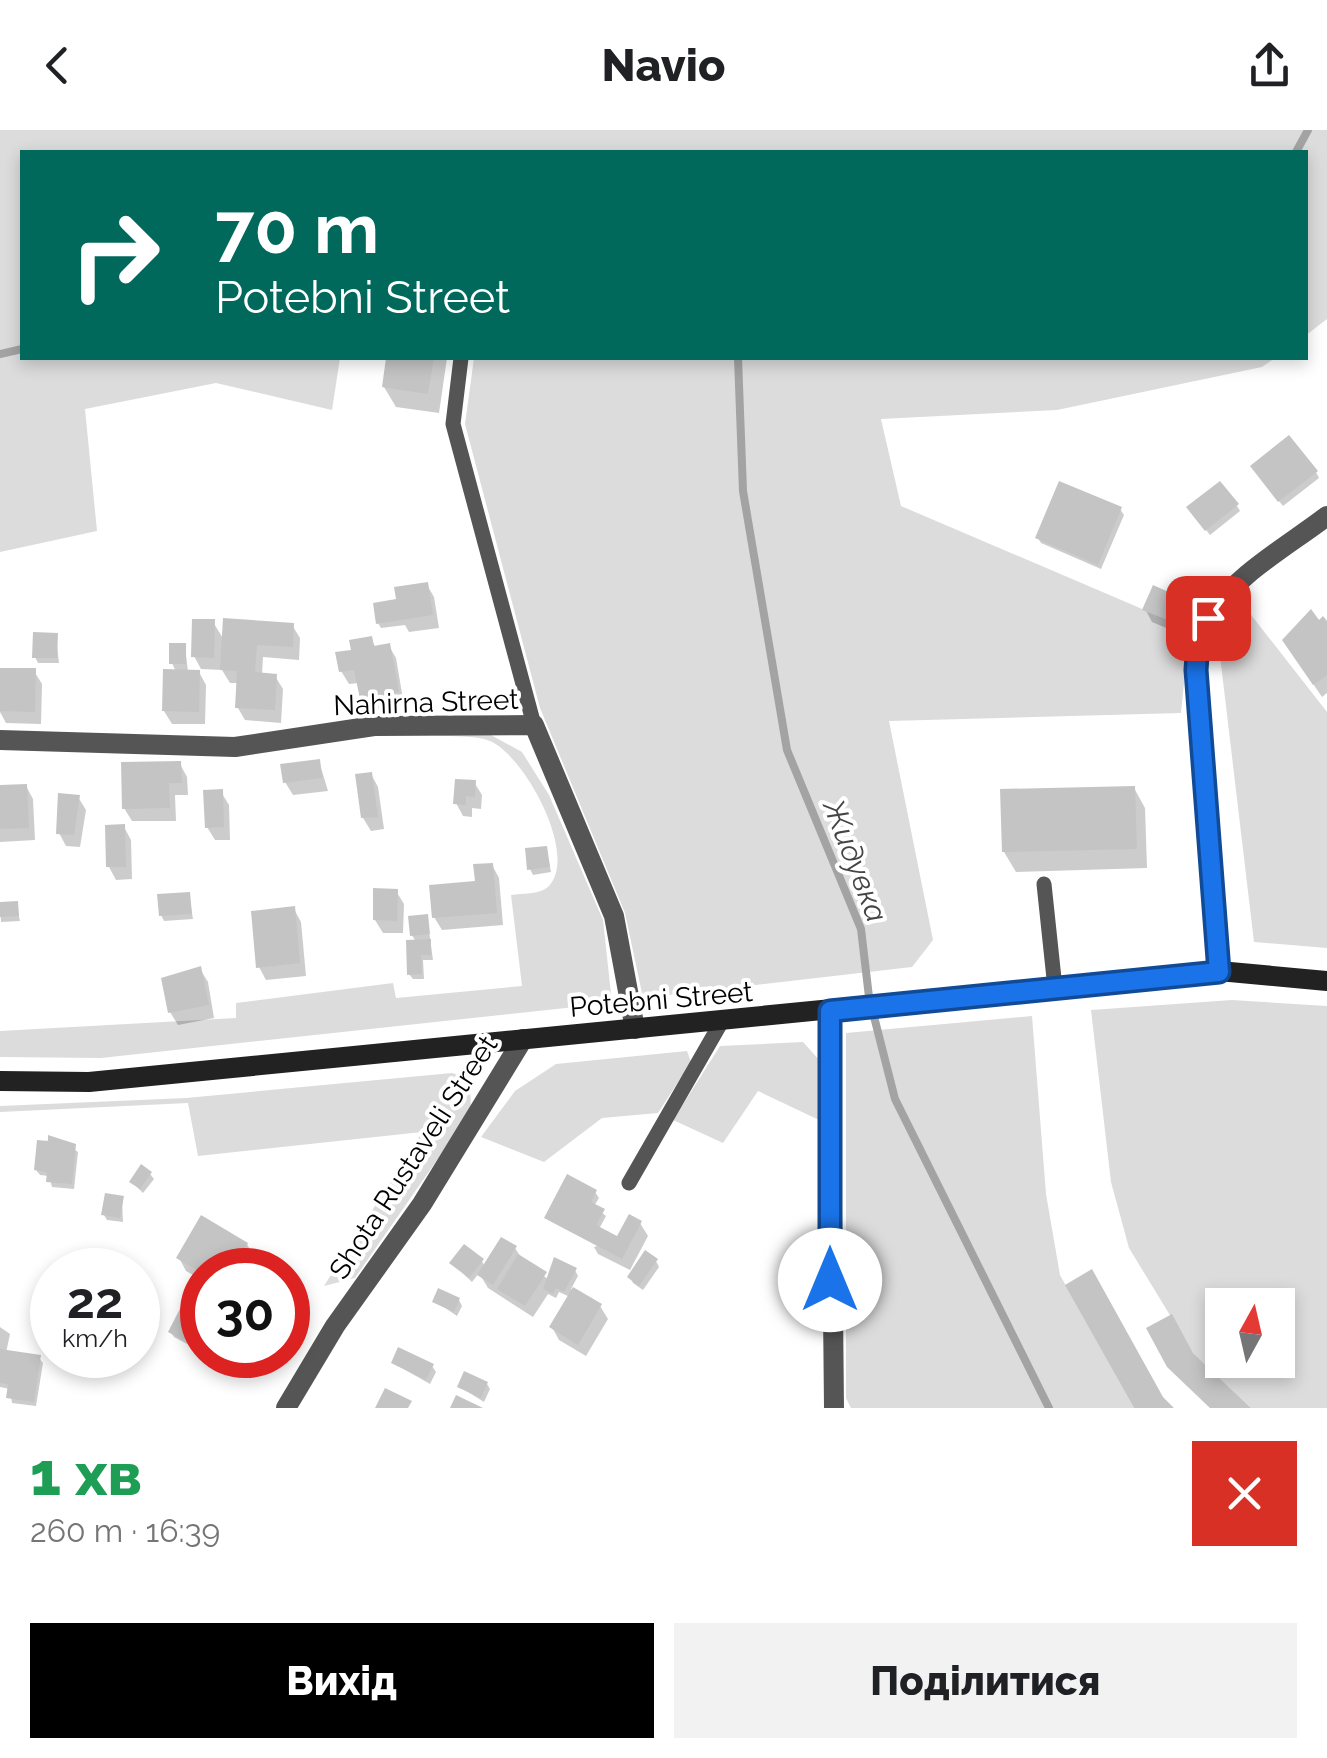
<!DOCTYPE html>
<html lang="uk">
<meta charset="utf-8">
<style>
:root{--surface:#fff;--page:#f2f2f2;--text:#202124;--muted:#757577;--accent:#000}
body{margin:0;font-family:Raleway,sans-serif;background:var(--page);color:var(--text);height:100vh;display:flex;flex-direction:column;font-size:38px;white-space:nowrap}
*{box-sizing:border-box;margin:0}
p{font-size:32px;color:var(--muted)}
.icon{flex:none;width:55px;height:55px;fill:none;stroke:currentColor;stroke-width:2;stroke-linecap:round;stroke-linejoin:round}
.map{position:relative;height:1278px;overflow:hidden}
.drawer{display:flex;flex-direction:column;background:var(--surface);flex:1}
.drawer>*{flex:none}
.guide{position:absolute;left:20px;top:20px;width:1288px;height:210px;border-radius:0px;box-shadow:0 5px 15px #0003;background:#00695c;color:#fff;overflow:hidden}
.needle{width:65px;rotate:8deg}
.buttons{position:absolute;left:1205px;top:1158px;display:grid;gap:20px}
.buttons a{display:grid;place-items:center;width:90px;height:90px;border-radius:0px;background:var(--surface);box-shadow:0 5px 15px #0003;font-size:50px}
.speed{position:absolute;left:30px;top:1118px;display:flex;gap:20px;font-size:50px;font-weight:700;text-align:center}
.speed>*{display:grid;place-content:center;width:130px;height:130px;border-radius:50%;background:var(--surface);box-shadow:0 5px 15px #0003;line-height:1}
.speed small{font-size:25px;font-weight:400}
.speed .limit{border:15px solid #d22;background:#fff;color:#111}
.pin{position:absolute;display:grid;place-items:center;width:85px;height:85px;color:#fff;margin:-42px;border-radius:20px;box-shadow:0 5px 15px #0006}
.me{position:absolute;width:110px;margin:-55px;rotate:0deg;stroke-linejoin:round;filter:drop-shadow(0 0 8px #0008)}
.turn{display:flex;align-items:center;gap:35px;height:210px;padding:0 30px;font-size:45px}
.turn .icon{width:130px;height:130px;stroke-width:2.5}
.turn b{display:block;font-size:70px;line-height:85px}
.round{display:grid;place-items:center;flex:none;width:105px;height:105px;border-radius:0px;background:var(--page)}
.headline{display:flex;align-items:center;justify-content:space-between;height:170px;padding:0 30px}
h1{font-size:60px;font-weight:800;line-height:75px;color:#1e9e55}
.primary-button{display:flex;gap:20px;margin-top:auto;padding:20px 30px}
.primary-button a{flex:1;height:115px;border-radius:0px;background:var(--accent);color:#fff;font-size:40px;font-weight:800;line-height:115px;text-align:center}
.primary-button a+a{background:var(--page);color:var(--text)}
header{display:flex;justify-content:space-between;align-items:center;height:130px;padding:0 30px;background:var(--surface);font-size:45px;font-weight:800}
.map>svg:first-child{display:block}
.green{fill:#dcdcdc;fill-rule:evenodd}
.shadow{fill:#0003}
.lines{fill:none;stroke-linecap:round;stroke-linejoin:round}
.stream{stroke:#a3a3a3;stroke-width:8}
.building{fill:#c4c4c4}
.lane{stroke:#555;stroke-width:15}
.street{stroke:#555;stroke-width:20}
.secondary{stroke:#222;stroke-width:20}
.route-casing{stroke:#114b97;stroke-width:25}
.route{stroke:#1a73e8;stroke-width:18}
.labels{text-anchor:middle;stroke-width:8;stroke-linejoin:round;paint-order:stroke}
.street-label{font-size:28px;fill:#000;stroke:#fff}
.water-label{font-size:30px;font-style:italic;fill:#444;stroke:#fff}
</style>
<header><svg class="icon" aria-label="back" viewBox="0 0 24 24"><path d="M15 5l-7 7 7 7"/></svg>Navio<svg class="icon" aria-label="share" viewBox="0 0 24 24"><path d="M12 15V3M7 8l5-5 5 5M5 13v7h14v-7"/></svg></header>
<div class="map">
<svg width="1327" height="1278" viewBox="0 0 1327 1278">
<rect width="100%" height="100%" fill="#fff"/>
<g class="green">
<polygon points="0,0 1327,0 1327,189 1305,206 1305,22 22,22 22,228 340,228 332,280 216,253 85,279 97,401 0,422"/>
<polygon points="474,228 1275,228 1262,237 1057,280 881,289 901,376 1168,490 1186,533 1181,583 889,591 933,810 912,837 643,868 625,783 540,578 465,294"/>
<polygon points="1241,472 1327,582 1327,818 1254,812 1216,492"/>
<path d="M489,604L522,622L549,665L603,790L612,873L101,928L0,927V901L236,888V873L393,853L396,868L522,856L511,765C522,763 539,765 548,757C580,726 524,625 490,611C475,605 452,607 435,605Z"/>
<path d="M1232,870L1327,876V1278H1251L1193,1223L1129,1118L1111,1052L1091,880ZM1222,1175H1278V1230H1222Z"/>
<polygon points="1032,886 1046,1064 1060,1145 1134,1278 851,1278 846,1268 846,903"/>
<polygon points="803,912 821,932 819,990 758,961 723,1013 673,990 720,916"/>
<polygon points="687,921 691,932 658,983 602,988 544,1032 481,1007 515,961 556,934"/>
<polygon points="452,943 470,949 471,981 355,1148 324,1156 422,1002 198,1026 188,973 0,982 0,976 186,968"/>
</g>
<g class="shadow">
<polygon points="389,228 447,228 439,283 396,277 384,257"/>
<polygon points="1256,342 1316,342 1319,348 1283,376"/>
<polygon points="1237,376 1240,381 1210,405 1193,383"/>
<polygon points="1120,379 1124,385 1101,439 1041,413 1038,408"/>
<polygon points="427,455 434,467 439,498 409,502 405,495 381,498 378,493 395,472"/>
<polygon points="1155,458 1189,474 1196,486 1176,502 1152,492 1145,479"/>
<polygon points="1311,483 1327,497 1327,563 1322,567 1292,523"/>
<polygon points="213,492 224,510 292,495 300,508 299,530 263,527 262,545 275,546 283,559 281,593 245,590 238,578 239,553 230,553 222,540 201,539 194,526"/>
<polygon points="56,506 59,533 38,533 35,527"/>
<polygon points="371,509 376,518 389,516 396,528 404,575 369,581 359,553 349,554 341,541"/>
<polygon points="185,516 188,542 199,542 206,555 205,594 172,594 164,581 176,542 172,533"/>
<polygon points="0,540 34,541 42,554 41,594 6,593 0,582"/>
<polygon points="319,631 328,661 293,665 285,652"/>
<polygon points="180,634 187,647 188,665 175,665 176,691 132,691 124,678"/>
<polygon points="371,644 378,657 384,699 371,701 363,688"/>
<polygon points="474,652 482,665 481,679 472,678 472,687 463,686 456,673"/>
<polygon points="26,656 33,669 35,710 0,712 0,658"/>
<polygon points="1134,658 1145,678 1147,738 1016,742 1004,722"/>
<polygon points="221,662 229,675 230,710 215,710 207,697"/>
<polygon points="78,667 86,680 80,717 66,716 59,703"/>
<polygon points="124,697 131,710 132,749 116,750 109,737"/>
<polygon points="546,718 551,742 533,745 530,739"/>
<polygon points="492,735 499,748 503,795 442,800 434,787 477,754"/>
<polygon points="396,761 404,774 403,803 383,803 375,790"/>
<polygon points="189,765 193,789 164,791 161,785"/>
<polygon points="0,774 16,774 20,791 1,792"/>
<polygon points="294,779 301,792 306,846 266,850 259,837"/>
<polygon points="427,786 433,830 423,830 424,849 413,849 409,844 416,812 412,805"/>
<polygon points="200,839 208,852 214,888 178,895 170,882"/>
<polygon points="59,1009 78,1022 74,1059 52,1057 49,1046 40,1045 36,1040 39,1012"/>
<polygon points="150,1044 154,1049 143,1063 132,1052"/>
<polygon points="595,1062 599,1068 594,1076 606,1086 599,1099 618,1109 640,1093 648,1106 630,1140 598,1124 594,1117 600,1115 548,1087"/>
<polygon points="122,1068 123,1092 107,1090 104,1085"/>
<polygon points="247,1114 254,1127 247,1140 202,1140 202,1150 186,1141 179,1128"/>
<polygon points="515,1118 522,1129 549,1150 575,1140 578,1146 571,1159 600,1176 608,1189 586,1226 559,1210 552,1197 570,1167 559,1162 556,1168 548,1164 533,1187 488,1158 479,1143 472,1152 452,1133 482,1131 485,1137"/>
<polygon points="656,1131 659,1137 643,1160 633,1153 630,1147"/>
<polygon points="151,1158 157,1180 143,1181 138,1160"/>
<polygon points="459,1170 462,1176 457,1186 435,1171"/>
<polygon points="198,1181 201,1187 187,1214 174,1207 170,1201"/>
<polygon points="0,1197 10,1204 6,1223 39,1228 43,1233 36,1276 12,1273 10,1259 0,1257"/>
<polygon points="227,1225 275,1225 265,1245"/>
<polygon points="393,1233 432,1236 436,1242 430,1254"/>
<polygon points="487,1254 490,1259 484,1272 460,1257"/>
</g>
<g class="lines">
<g class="stream">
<polyline points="1296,22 1308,0"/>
<polyline points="0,224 22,219"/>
<polyline points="738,228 743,361 787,620 861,799 869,867 895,969 1049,1278"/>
</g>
</g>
<g class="building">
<polygon points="386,228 434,228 428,264 382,257"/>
<polygon points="1289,305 1318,341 1278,372 1250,336"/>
<polygon points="1059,351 1122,377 1098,435 1035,408"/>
<polygon points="1220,351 1239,374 1205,401 1186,377"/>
<polygon points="428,452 433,485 376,494 373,473 396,469 394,457"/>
<polygon points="1153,455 1191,472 1168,490 1142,480"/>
<polygon points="1311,479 1319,490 1323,486 1327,491 1327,545 1313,555 1282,510"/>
<polygon points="223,488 294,493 293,517 257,515 255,542 277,544 275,580 235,578 237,541 220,540"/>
<polygon points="192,489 215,489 214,528 191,527"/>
<polygon points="33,502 58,503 57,528 32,528"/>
<polygon points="372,506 374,516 390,513 399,562 360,569 354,540 339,542 335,522 351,520 349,510"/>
<rect x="169" y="513" width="17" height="21"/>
<polygon points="0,538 36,538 35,582 0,581"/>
<polygon points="163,539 200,540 199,582 162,581"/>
<polygon points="320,629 322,648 283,653 280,634"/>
<polygon points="181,631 182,653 169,653 170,678 122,679 121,632"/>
<polygon points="372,642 378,687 361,688 355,644"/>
<polygon points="455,649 476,650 475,667 466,666 466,675 453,674"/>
<polygon points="27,654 29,698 0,699 0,655"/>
<polygon points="1135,656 1137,719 1002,722 1000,659"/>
<polygon points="223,659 224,697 205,698 203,660"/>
<polygon points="58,663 80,665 74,705 56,704"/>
<polygon points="125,694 126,737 106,737 105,695"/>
<polygon points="547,716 550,737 527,740 525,718"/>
<polygon points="493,733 497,783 432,788 429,755 475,751 473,734"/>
<polygon points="373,758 398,759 397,791 373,790"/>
<polygon points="190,762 192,784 159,786 157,764"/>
<polygon points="18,771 19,786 0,787 0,772"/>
<polygon points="295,776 300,833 256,838 251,781"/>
<polygon points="428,784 430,804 410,806 408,786"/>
<polygon points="431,809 431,825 421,825 422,844 407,845 406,810"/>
<polygon points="201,836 209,875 168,883 161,848"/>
<polygon points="48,1005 76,1014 72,1054 46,1052 47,1042 34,1040 37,1010 48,1011"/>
<polygon points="141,1034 152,1042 140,1059 129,1052"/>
<polygon points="567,1044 597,1060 591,1072 605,1079 596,1095 617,1106 629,1084 642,1091 622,1129 544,1088"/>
<polygon points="105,1063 124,1066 120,1088 101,1085"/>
<polygon points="201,1085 248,1113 234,1137 228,1133 224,1140 202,1143 176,1128"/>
<polygon points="501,1107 517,1116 493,1155 477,1145"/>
<polygon points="464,1114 484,1129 469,1148 449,1133"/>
<polygon points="645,1120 658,1129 639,1156 627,1147"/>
<polygon points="518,1124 547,1142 525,1176 497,1159"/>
<polygon points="554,1127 577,1138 564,1162 556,1158 553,1164 543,1159"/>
<polygon points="1092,1139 1163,1267 1174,1278 1134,1278 1065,1155"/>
<polygon points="153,1156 155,1174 138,1176 138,1158"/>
<polygon points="573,1157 602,1174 578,1215 549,1197"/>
<polygon points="438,1158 460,1168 454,1182 432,1172"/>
<polygon points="184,1171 200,1179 183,1210 168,1202"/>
<polygon points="1172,1184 1193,1223 1251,1278 1210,1278 1167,1237 1146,1198"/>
<polygon points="44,1201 52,1203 52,1218 41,1216"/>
<polygon points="398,1217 434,1234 426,1250 391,1233"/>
<polygon points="0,1219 41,1225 34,1272 6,1268 8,1254 0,1253"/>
<polygon points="464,1241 488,1252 481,1268 457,1257"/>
<polygon points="385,1258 412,1271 408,1278 375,1278"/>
<polygon points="456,1265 483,1278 450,1278"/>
</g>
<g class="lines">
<g class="lane">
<polyline points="461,228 453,294 534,595"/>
<polyline points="1044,754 1055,858"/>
<polyline points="629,1053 722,891"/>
</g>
<g class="street">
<polyline points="0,610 235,617 374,596 534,595 614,786 635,899"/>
<path d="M1219,841L1196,539C1198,522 1198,502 1208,487C1234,446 1289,415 1327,386"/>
<polyline points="830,881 834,1278"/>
<polyline points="286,1278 335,1196 422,1074 523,909"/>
</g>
<polyline class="secondary" points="0,951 89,952 1219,841 1327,851"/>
</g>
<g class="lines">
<g class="route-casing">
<polyline id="route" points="830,1150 830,881 1219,842 1196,540 1198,512 1208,488"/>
</g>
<use href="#route" class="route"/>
</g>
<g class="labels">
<g class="street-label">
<text transform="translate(426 572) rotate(-2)" y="10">Nahirna Street</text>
<text transform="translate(661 869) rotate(-5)" y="10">Potebni Street</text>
<text transform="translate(413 1027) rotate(-57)" y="10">Shota Rustaveli Street</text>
</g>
<g class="water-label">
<text transform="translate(855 731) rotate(69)" y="10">Жидувка</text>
</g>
</g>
</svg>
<div class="buttons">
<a><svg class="needle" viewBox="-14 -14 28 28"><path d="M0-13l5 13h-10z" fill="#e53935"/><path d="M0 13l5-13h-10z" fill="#757577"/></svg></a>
</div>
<div class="speed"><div>22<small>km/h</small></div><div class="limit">30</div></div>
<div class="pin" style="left:1208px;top:488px;background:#d93025"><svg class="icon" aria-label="arrive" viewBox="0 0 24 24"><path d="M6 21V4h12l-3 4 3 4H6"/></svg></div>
<svg class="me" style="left:830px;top:1150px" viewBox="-20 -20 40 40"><circle r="19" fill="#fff"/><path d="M0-13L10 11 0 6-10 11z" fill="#1a73e8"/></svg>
<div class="guide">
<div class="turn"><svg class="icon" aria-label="right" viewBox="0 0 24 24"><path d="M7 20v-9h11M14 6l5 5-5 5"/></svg><div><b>70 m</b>Potebni Street</div></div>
</div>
</div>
<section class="drawer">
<div class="headline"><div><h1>1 хв</h1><p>260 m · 16:39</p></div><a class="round" style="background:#d93025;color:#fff"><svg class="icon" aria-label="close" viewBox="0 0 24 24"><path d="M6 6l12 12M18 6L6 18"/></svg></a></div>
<div class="primary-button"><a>Вихід</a><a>Поділитися</a></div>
</section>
